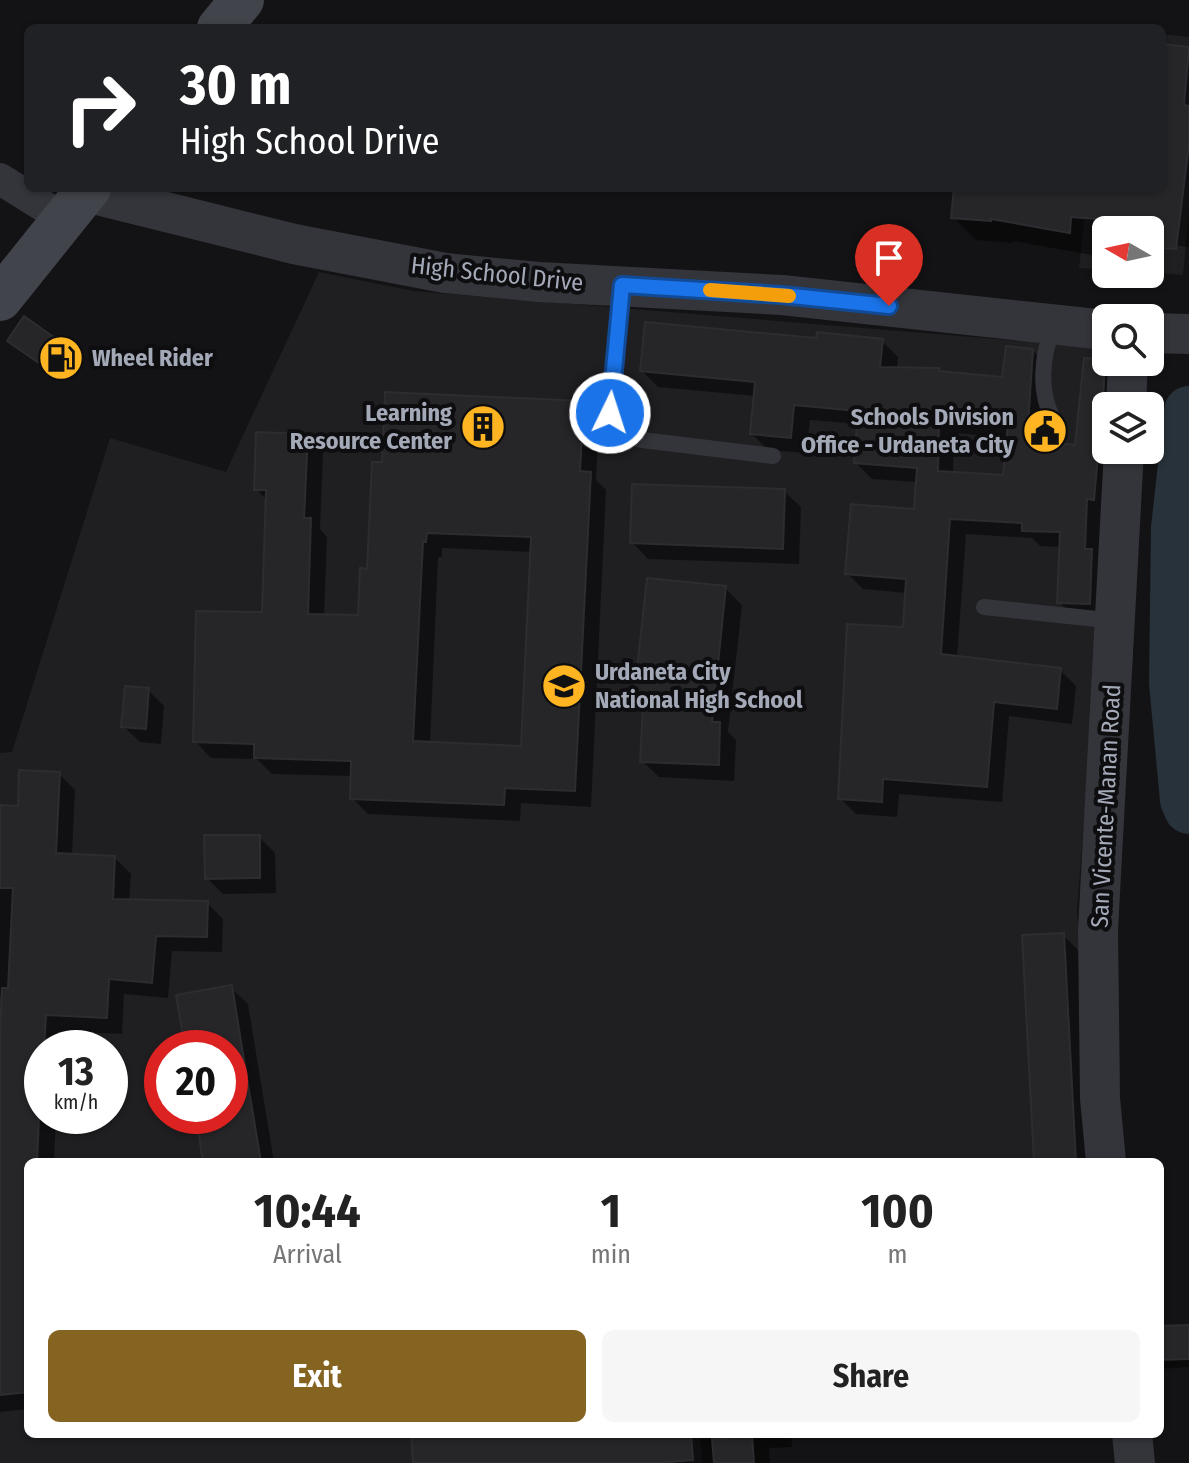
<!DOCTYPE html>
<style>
:root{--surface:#fff;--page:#f6f6f6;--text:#222;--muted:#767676;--accent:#856422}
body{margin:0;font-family:"Fira Sans Condensed",sans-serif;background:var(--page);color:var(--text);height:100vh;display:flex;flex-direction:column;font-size:30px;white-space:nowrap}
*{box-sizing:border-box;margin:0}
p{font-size:26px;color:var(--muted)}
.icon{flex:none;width:44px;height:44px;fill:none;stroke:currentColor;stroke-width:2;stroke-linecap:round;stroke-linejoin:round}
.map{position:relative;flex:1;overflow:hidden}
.side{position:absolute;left:24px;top:1158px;width:1140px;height:280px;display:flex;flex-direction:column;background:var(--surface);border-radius:12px;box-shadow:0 2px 6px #0004}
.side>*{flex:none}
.banner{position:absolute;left:24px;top:24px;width:1142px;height:168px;border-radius:12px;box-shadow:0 2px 6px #0004;background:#202124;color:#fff;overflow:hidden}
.needle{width:52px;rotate:279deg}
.controls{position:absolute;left:1092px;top:216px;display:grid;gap:16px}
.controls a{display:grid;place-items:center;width:72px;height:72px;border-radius:12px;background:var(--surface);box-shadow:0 2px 6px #0004;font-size:40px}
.speed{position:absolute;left:24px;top:1030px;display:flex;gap:16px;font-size:40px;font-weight:700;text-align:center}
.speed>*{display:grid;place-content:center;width:104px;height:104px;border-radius:50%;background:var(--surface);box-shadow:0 2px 6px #0004;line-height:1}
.speed small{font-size:20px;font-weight:400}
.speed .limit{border:12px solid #d22;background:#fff;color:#111}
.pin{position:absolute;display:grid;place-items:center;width:68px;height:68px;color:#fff;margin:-82px -34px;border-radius:50% 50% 50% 0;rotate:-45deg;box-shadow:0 0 8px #0007}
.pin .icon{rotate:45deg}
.me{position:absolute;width:88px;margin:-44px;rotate:4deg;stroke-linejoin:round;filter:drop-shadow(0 0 6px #0008)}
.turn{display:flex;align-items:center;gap:28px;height:168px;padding:0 24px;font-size:36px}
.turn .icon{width:104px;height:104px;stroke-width:2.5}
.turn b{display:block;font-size:56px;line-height:68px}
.eta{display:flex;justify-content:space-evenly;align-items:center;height:136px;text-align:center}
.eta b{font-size:48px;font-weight:700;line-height:56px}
.button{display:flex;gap:16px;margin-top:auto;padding:16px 24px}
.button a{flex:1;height:92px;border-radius:12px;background:var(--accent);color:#fff;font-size:32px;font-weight:700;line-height:92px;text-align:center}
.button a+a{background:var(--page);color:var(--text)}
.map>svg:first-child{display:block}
.built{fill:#1f1f22;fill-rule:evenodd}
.shadow{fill:#0007;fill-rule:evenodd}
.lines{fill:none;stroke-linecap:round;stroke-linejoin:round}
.river{stroke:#28323a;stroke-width:50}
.building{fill:#262629;stroke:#2d2d31;stroke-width:2;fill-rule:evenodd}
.service{stroke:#34353b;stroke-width:16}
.minor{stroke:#34353b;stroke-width:32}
.tertiary{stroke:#34353b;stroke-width:40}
.secondary{stroke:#42444b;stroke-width:44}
.route-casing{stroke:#114b97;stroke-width:20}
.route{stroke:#1a73e8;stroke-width:14}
.slow{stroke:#f59e0b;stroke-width:14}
.labels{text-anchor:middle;stroke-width:8;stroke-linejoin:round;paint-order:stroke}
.street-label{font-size:24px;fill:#a3a9b7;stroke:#0e0e10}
.poi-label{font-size:24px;font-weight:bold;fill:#a3a9b7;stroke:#0e0e10;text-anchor:start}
</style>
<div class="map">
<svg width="1189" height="1463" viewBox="0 0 1189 1463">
<rect width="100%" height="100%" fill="#131315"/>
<g class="built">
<polygon points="1162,34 1189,37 1189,210 1183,275 1150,272 1150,230 1106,230 1106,270 1079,268 1088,188 1162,188"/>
<path d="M319,272L413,291L1106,348V362H1120L1117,406H1106V450H1114L1077,909L1091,1162H28V1434H700L702,1463H0V753L12,752L110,438L226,472ZM42,1048H110V1116H42ZM162,1048H230V1116H162Z"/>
</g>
<g class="shadow">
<polygon points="975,24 1010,28 975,28"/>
<polygon points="1162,46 1189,49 1189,247 1150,243 1150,230 1106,230 1106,240 1094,238 1092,255 1013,241 1013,243 976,240 953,217 956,188 1162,188"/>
<path d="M818,340L882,341L898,357L897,369L938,370L942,374L1004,379L1033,351L1049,367L1043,444L1077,447L1104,361L1121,377L1119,406H1106L1105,620L1075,618L1059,602L1061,547L1040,546L1032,538L966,534L957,658L1060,670L1076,686L1072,724L1009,716L1002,802L899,794L897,817L856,814L840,798L905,629L907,593L863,589L847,573L916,511L918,482L872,479L856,463L859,424L810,420L806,453L768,450L752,434L756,396L658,387L642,371ZM954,433L1009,438L1005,477L953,474Z"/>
<polygon points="58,343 62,348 47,368 14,345"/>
<path d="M583,403L599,420L596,480L606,490L591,807L521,803L520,821L368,814L352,798L353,776L272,774L257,759L211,758L195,741L264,614L268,501L256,489L307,436L323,453L320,529L327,537L324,616L360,617L383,464ZM442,548L533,552L523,748L430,744L438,557H442Z"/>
<polygon points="784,491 801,507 799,564 648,559 632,542"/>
<polygon points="725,588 742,605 728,732 736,740 734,781 659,777 642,761 645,713 635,704"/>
<polygon points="148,690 164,706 161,744 140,742 123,726"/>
<polygon points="59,774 75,790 72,855 115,858 131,874 129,902 207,903 223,919 222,952 172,951 168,998 124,994 122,1034 61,1031 60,1048 42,1048 42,1116 56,1116 54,1162 28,1162 28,1409 0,1412 0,1077 4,995 0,995 0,807 19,808"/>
<polygon points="259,837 275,853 276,893 223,894 207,878"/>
<polygon points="1063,935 1079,951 1090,1162 1036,1162"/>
<polygon points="231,988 248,1004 274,1162 205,1162 198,1116 230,1116 230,1048 187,1048"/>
<polygon points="1160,1326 1189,1326 1189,1367 1160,1369"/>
<polygon points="413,1434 791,1434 792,1447 769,1448 770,1463 415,1463"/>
</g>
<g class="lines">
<polyline class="river" points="1189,411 1176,528 1174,683 1185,800 1189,809"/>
</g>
<g class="building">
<polygon points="1162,44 1189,47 1184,105 1189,106 1189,144 1176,249 1162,248 1162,224 1071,217 1070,233 991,219 991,221 951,218 954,188 1162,188"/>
<polygon points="24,316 59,341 42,365 7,341"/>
<path d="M645,322L816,338L817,332L883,339L880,367L939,368V371L1002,377L1006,346L1033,349L1027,440L1075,445L1084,358L1105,359L1103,405L1106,417L1105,433L1100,432L1094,500L1087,499L1085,549H1092L1090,604L1057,603L1060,532L1022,531V523L950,519L941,654L1061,668L1057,709L994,702L987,787L883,779L882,802L838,799L847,624L903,627L906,579L845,574L851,504L914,509L917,468L854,463L858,411L794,405L791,438L750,434L755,382L640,371ZM939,418L1008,424L1003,475L938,471Z"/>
<path d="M385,392L584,401L580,471L591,472L575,791L505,788L504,805L350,799L351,761L254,758V744L193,742L196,611L262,612L266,490H254L256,432L308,434L304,518H311L308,614L358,615L360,568L367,569L372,462H382ZM427,533L531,537L521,746L413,741L423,542H426Z"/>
<polygon points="632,484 785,489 783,549 630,543"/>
<polygon points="647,578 726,586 712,722 720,722 719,765 640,762 643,706 633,705"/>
<polygon points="125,686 149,688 146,729 121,727"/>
<polygon points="19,770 60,772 56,853 115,856 113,899 208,901 207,937 156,936 152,983 109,979 107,1018 46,1015 44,1048 42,1048 37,1162 28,1162 28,1392 0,1395 0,1035 2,988 8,988 13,888 0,888 0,805 18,806"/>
<polygon points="204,835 260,835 260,878 205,879"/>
<polygon points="1064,933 1076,1162 1034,1162 1022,935"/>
<polygon points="232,985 242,1048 261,1162 203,1162 196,1116 230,1116 232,1048 185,1048 176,995"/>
<polygon points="1189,1325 1189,1359 1160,1360 1160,1326"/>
<polygon points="411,1434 691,1434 693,1460 656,1463 413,1463"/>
<polygon points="752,1436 754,1463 714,1463 712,1439"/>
</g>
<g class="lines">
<g class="service">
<polyline points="622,287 610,413 617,433 642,440 773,456"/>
<path d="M1054,326C1041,355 1038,395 1055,422"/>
<polyline points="984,607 1115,621"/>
</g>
<polyline class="minor" points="0,179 63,218"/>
<g class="tertiary">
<polyline points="86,192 294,244 445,273 539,282 782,295 1106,330"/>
<polyline points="1150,333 1189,334"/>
<polyline points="1126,406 1128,362"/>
<polyline points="1106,1162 1100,1098 1098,930 1124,450"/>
<polyline points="1132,1434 1135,1463"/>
</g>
<g class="secondary">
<polyline points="219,28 242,0"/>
<polyline points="0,299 89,188"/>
</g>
</g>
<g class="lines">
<g class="route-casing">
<polyline id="route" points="610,413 622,285 782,295 889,306"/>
</g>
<use href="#route" class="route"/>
<polyline class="slow" points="710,290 789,296"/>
</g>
<defs>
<g id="fuel-disc" transform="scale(2.3)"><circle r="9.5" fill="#ffb421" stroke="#0e0e10"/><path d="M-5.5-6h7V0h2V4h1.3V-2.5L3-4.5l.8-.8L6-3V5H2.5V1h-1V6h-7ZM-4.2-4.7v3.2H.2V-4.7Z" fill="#111"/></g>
<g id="building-disc" transform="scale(2.3)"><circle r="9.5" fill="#ffb421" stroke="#0e0e10"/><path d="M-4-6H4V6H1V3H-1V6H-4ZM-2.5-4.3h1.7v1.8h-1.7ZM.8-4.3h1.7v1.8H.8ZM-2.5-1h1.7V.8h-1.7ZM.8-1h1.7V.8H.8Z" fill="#111"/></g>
<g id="civic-disc" transform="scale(2.3)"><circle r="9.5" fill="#ffb421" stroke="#0e0e10"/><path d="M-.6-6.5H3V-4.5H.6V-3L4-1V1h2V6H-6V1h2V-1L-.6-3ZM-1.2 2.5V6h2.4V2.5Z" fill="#111"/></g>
<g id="school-disc" transform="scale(2.3)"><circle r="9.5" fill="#ffb421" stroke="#0e0e10"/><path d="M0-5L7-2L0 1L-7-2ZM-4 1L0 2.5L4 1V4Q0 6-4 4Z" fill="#111"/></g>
</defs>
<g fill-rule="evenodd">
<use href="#fuel-disc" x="61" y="358"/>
<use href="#building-disc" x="483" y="427"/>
<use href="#civic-disc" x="1045" y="431"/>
<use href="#school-disc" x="564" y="686"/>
</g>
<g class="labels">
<g class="street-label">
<text transform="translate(497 274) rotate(6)" y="8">High School Drive</text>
<text transform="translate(1106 806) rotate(-87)" y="8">San Vicente-Manan Road</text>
</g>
<g class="poi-label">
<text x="92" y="366">Wheel Rider</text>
<text x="452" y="421" text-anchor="end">Learning<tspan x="452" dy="28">Resource Center</tspan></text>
<text x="1014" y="425" text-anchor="end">Schools Division<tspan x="1014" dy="28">Office - Urdaneta City</tspan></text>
<text x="595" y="680">Urdaneta City<tspan x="595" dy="28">National High School</tspan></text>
</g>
</g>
</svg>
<div class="controls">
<a><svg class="needle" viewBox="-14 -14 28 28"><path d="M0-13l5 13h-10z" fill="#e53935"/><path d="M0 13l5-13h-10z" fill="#767676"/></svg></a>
<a><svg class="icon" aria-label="search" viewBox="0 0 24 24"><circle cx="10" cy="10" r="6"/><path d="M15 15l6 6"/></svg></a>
<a><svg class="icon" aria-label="layers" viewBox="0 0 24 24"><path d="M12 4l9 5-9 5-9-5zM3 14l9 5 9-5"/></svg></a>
</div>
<div class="speed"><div>13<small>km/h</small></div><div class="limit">20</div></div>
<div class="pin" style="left:889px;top:306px;background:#d93025"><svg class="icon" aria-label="arrive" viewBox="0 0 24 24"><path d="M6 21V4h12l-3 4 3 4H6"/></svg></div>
<svg class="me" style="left:610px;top:413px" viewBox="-20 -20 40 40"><circle r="17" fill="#1a73e8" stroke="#fff" stroke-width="3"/><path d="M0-11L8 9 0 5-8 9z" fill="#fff"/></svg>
<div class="banner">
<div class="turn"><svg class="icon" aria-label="right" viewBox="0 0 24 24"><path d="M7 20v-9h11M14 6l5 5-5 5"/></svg><div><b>30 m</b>High School Drive</div></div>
</div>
<section class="side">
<div class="eta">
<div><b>10:44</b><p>Arrival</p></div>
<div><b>1</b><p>min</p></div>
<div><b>100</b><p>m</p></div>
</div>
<div class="button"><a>Exit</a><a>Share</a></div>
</section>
</div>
